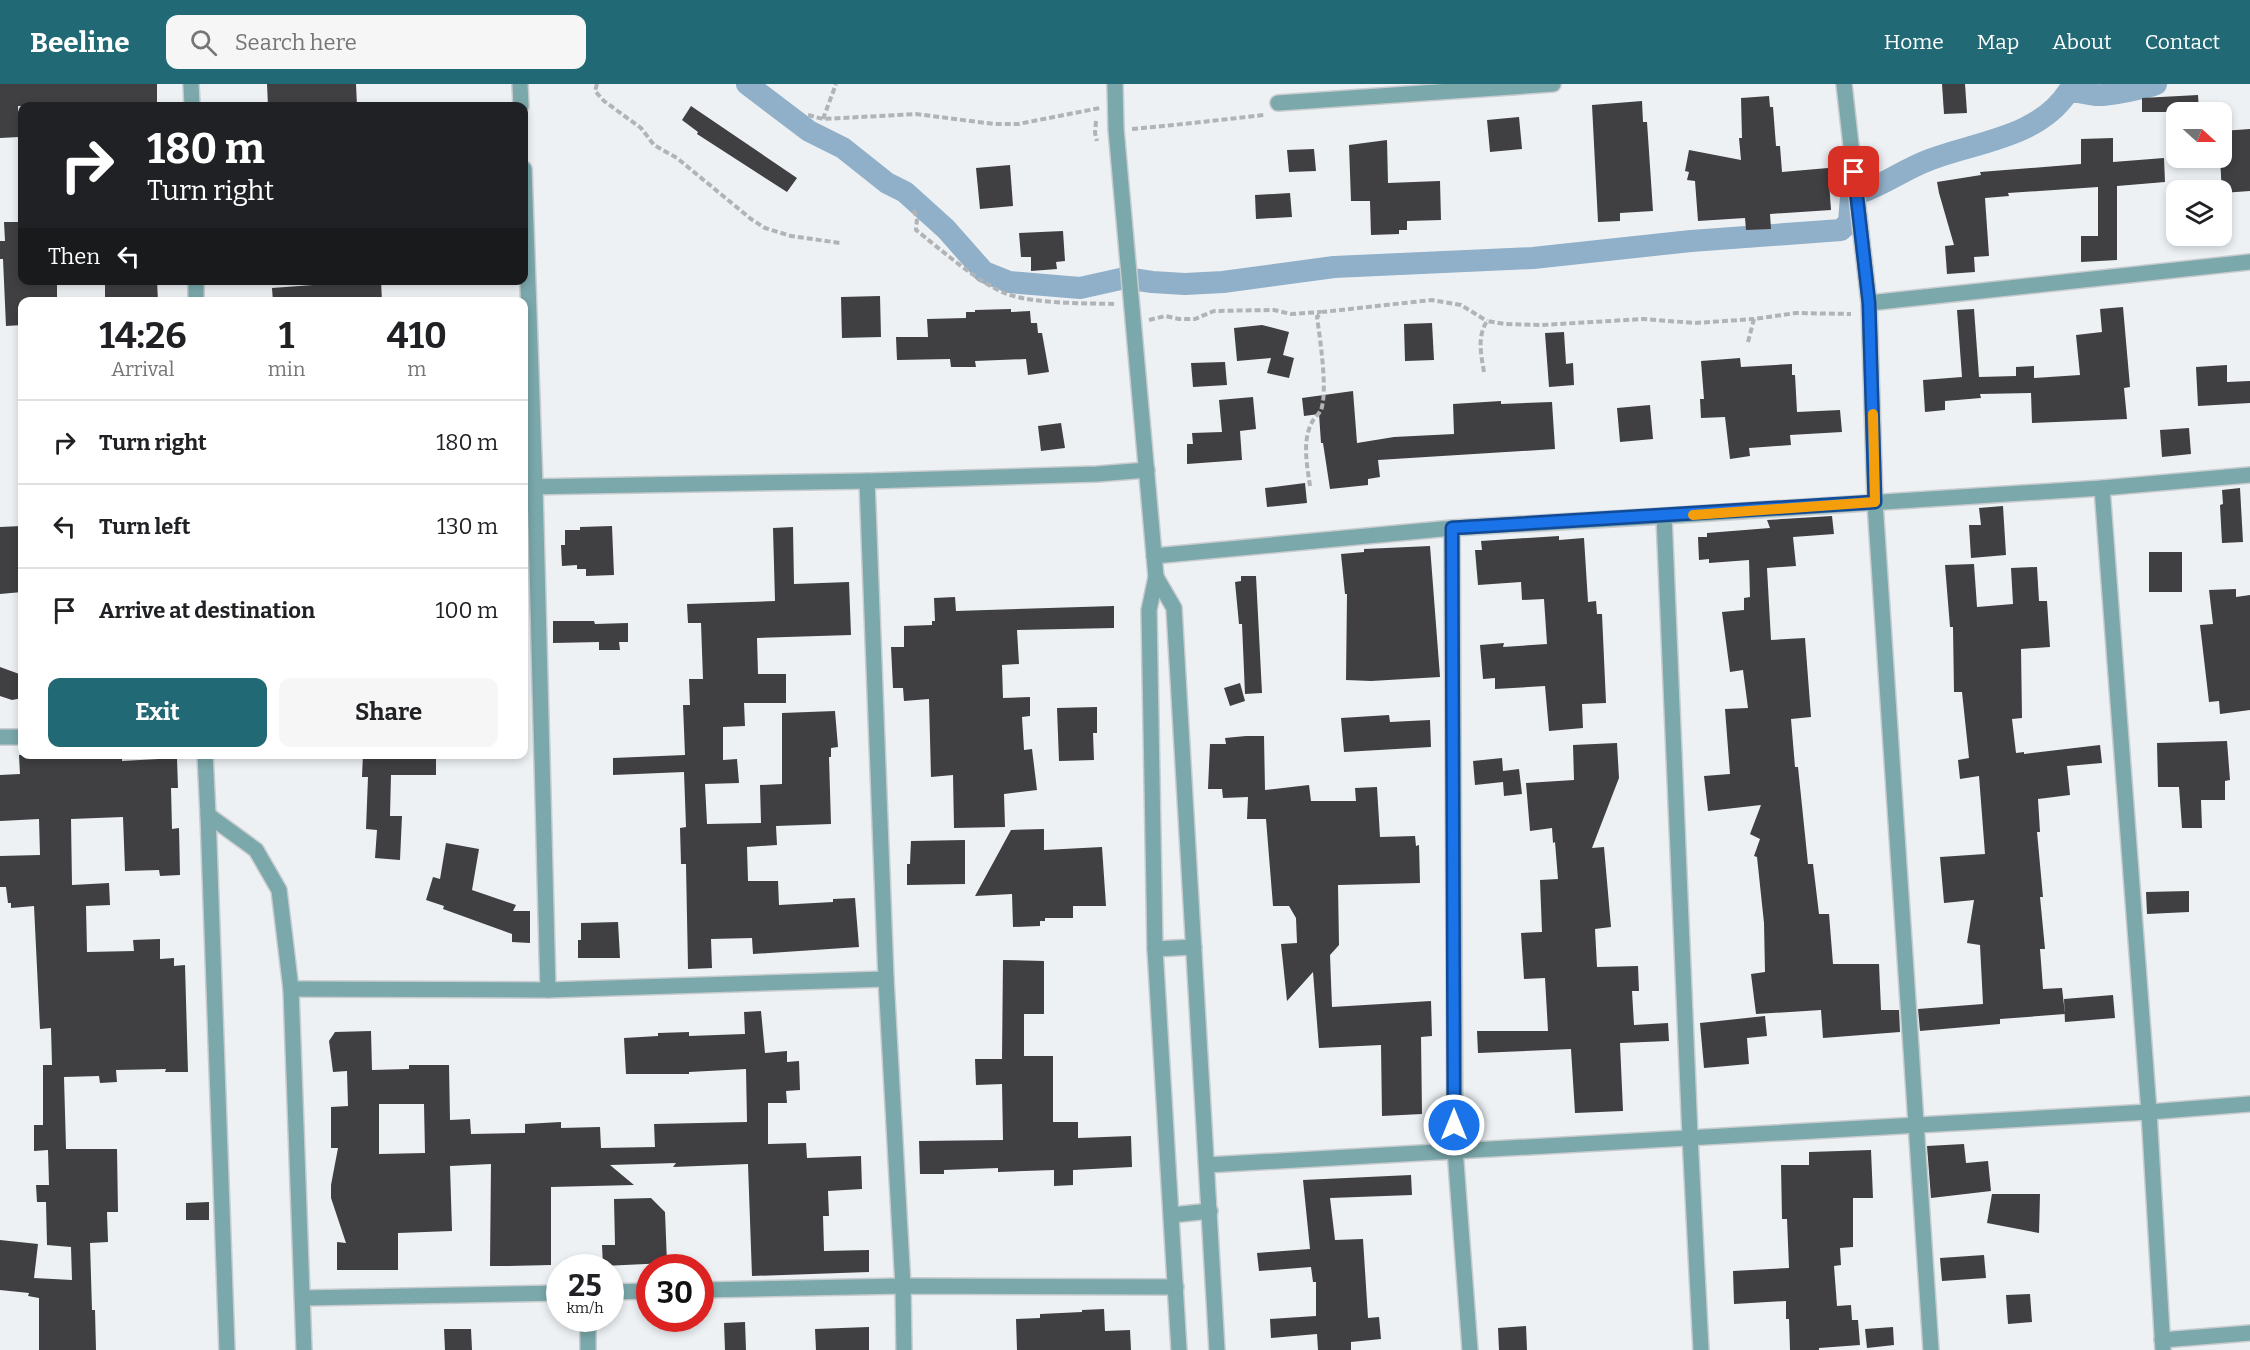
<!DOCTYPE html>
<style>
:root{--surface:#fff;--page:#f6f6f6;--text:#202124;--muted:#757577;--line:#e0e0e0;--accent:#206975}
body{margin:0;font-family:Bitter,serif;background:var(--page);color:var(--text);height:100vh;display:flex;flex-direction:column;font-size:22px;white-space:nowrap}
*{box-sizing:border-box;margin:0}
p{font-size:20px;color:var(--muted)}
.icon{flex:none;width:33px;height:33px;fill:none;stroke:currentColor;stroke-width:2;stroke-linecap:round;stroke-linejoin:round}
.map{position:relative;flex:1;overflow:hidden}
.drawer{position:absolute;left:18px;top:213px;width:510px;height:462px;display:flex;flex-direction:column;background:var(--surface);border-radius:12px;box-shadow:0 3px 9px #0003}
.drawer>*{flex:none}
.top-card{position:absolute;left:18px;top:18px;width:510px;height:183px;border-radius:12px;box-shadow:0 3px 9px #0003;background:#202124;color:#fff;overflow:hidden}
.needle{width:39px;rotate:111deg}
.controls{position:absolute;left:2166px;top:18px;display:grid;gap:12px}
.controls a{display:grid;place-items:center;width:66px;height:66px;border-radius:12px;background:var(--surface);box-shadow:0 3px 9px #0003;font-size:30px}
.speed{position:absolute;left:546px;top:1170px;display:flex;gap:12px;font-size:30px;font-weight:700;text-align:center}
.speed>*{display:grid;place-content:center;width:78px;height:78px;border-radius:50%;background:var(--surface);box-shadow:0 3px 9px #0003;line-height:1}
.speed small{font-size:15px;font-weight:400}
.speed .limit{border:9px solid #d22;background:#fff;color:#111}
.pin{position:absolute;display:grid;place-items:center;width:51px;height:51px;color:#fff;margin:-26px;border-radius:12px;box-shadow:0 3px 9px #0006}
.me{position:absolute;width:66px;margin:-33px;rotate:0deg;stroke-linejoin:round;filter:drop-shadow(0 0 4px #0008)}
.turn{display:flex;align-items:center;gap:21px;height:126px;padding:0 30px;font-size:27px}
.turn .icon{width:78px;height:78px;stroke-width:2.5}
.turn b{display:block;font-size:42px;line-height:51px}
.then{display:flex;align-items:center;height:57px;padding:0 30px;background:#0003;gap:12px;font-size:22px}
.eta{display:flex;justify-content:space-evenly;align-items:center;height:102px;text-align:center}
.eta b{font-size:36px;font-weight:700;line-height:42px}
.primary-button{display:flex;gap:12px;margin-top:auto;padding:12px 30px}
.primary-button a{flex:1;height:69px;border-radius:12px;background:var(--accent);color:#fff;font-size:24px;font-weight:700;line-height:69px;text-align:center}
.primary-button a+a{background:var(--page);color:var(--text)}
ul{padding:0;list-style:none}
li{display:flex;align-items:center;gap:18px;height:84px;padding:0 30px;border-top:2px solid var(--line)}
li div{flex:1}
li b{display:block;font-size:22px}
li em{font-style:normal}
header{display:flex;align-items:center;gap:36px;box-sizing:border-box;height:84px;padding:0 30px;background:var(--accent);color:#fff}
header strong{font-size:28px}
nav{display:flex;gap:33px;margin-inline-start:auto;font-size:21px}
.search{width:420px;height:54px;background:var(--page);display:flex;align-items:center;gap:15px;box-sizing:border-box;padding:0 21px;border-radius:12px;color:var(--muted);font-size:22px}
.map>svg:first-child{display:block}
.lines{fill:none;stroke-linecap:round;stroke-linejoin:round}
.canal{stroke:#90afc8;stroke-width:22}
.building{fill:#403f42;fill-rule:evenodd}
.minor-casing{stroke:#c9cccf;stroke-width:18}
.path{stroke:#b1b4b6;stroke-width:4;stroke-dasharray:6 3;stroke-linecap:butt}
.minor{stroke:#7aa8ab;stroke-width:15}
.route-casing{stroke:#114b97;stroke-width:15}
.route{stroke:#1a73e8;stroke-width:10}
.slow{stroke:#f59e0b;stroke-width:10}
</style>
<header>
<strong>Beeline</strong>
<div class="search"><svg class="icon" aria-label="search" viewBox="0 0 24 24"><circle cx="10" cy="10" r="6"/><path d="M15 15l6 6"/></svg>Search here</div>
<nav><a>Home</a><a>Map</a><a>About</a><a>Contact</a></nav>
</header>
<div class="map">
<svg width="2250" height="1266" viewBox="0 0 2250 1266">
<rect width="100%" height="100%" fill="#edf1f4"/>
<g class="lines">
<g class="canal">
<polyline points="747,0 809,47 843,64 887,99 905,108 946,145 984,188 1009,198 1080,204 1125,194 1152,198 1185,200 1223,198 1334,183 1533,174 1691,157 1841,146 1849,138 1851,113"/>
<path d="M1862,108C1885,100 1905,85 1929,76C1975,58 2038,54 2068,8C2079,7 2086,10 2096,11C2105,12 2148,4 2156,0"/>
</g>
</g>
<g class="building">
<polygon points="0,0 157,0 157,22 18,22 19,53 0,54"/>
<polygon points="267,0 356,0 357,22 268,22"/>
<polygon points="1942,0 1965,0 1967,29 1944,30"/>
<polygon points="2198,11 2199,28 2142,28 2142,14"/>
<polygon points="1769,12 1770,23 1773,23 1776,62 1780,62 1782,88 1828,84 1831,126 1770,130 1771,145 1746,146 1745,134 1698,137 1695,97 1687,96 1689,88 1685,87 1689,66 1741,76 1739,54 1742,54 1741,14"/>
<polygon points="1642,17 1643,38 1647,38 1653,127 1620,129 1620,137 1598,138 1592,21"/>
<polygon points="691,22 797,94 787,108 697,50 698,48 682,36"/>
<polygon points="1519,33 1522,65 1490,68 1487,36"/>
<polygon points="2250,45 2250,107 2222,109 2220,74 2222,47"/>
<polygon points="2113,54 2113,78 2164,74 2165,98 2117,102 2117,176 2081,178 2081,152 2098,152 2098,103 2008,109 2009,112 1985,114 1989,172 1974,173 1975,188 1947,190 1945,162 1954,161 1939,109 1937,98 1981,91 1980,88 2081,80 2081,55"/>
<polygon points="1387,56 1388,99 1440,97 1441,136 1407,137 1407,146 1399,146 1399,150 1371,151 1370,117 1351,117 1349,61"/>
<polygon points="1314,65 1316,87 1289,88 1287,66"/>
<polygon points="1010,81 1013,122 980,125 976,84"/>
<polygon points="1290,109 1292,133 1256,135 1255,111"/>
<polygon points="4,138 22,138 22,196 57,196 57,214 22,218 22,241 6,242 3,175 0,175 0,157 5,157"/>
<polygon points="1063,147 1065,177 1056,178 1057,185 1031,187 1031,173 1021,173 1019,149"/>
<polygon points="105,196 157,196 158,218 105,218"/>
<polygon points="340,196 381,196 382,218 273,218 272,204 340,199"/>
<polygon points="880,212 881,253 842,254 841,213"/>
<polygon points="2123,223 2130,303 2124,304 2127,335 2032,339 2031,309 1980,310 1981,314 1945,317 1945,326 1925,328 1923,296 1962,293 1957,226 1974,225 1979,293 2016,292 2016,283 2034,282 2034,294 2080,291 2076,251 2102,248 2100,225"/>
<polygon points="1011,225 1011,228 1030,227 1031,239 1037,239 1038,249 1042,249 1049,288 1028,291 1026,275 975,277 976,283 951,283 950,275 897,276 896,253 928,253 927,235 966,234 966,228 975,228 975,226"/>
<polygon points="1432,239 1434,276 1405,277 1404,240"/>
<polygon points="1262,241 1289,248 1283,271 1294,274 1289,294 1267,289 1271,274 1237,277 1234,244"/>
<polygon points="1564,248 1566,280 1573,279 1574,301 1549,303 1545,249"/>
<polygon points="1740,274 1741,283 1792,280 1792,291 1795,291 1797,328 1840,326 1842,348 1790,351 1791,361 1749,364 1750,372 1730,375 1725,333 1701,334 1700,315 1704,315 1701,277"/>
<polygon points="1225,278 1227,301 1193,303 1191,279"/>
<polygon points="2227,281 2227,298 2250,297 2250,319 2198,322 2196,283"/>
<polygon points="1353,307 1357,359 1394,353 1454,350 1453,320 1501,317 1501,320 1552,318 1555,365 1378,376 1380,393 1368,395 1368,401 1330,405 1323,359 1321,359 1319,330 1304,332 1302,314"/>
<polygon points="1253,313 1256,345 1240,347 1242,376 1187,380 1187,360 1193,360 1192,349 1222,348 1219,316"/>
<polygon points="1650,321 1653,355 1620,358 1617,324"/>
<polygon points="1061,339 1065,364 1041,367 1038,342"/>
<polygon points="2189,344 2191,370 2162,373 2160,346"/>
<polygon points="1305,399 1307,419 1267,423 1265,404"/>
<polygon points="2240,404 2243,458 2222,459 2220,421 2223,420 2222,406"/>
<polygon points="2003,422 2006,471 1971,474 1969,441 1981,441 1979,424"/>
<polygon points="1832,432 1834,450 1793,453 1796,482 1767,484 1771,556 1805,554 1811,633 1791,635 1795,683 1798,683 1808,780 1813,780 1819,830 1829,830 1833,880 1879,880 1881,926 1899,926 1900,948 1823,954 1821,926 1756,930 1751,890 1765,888 1764,839 1757,773 1754,772 1760,755 1750,750 1761,721 1708,727 1704,692 1730,690 1725,625 1748,624 1743,586 1730,588 1722,528 1744,526 1744,514 1750,513 1749,476 1709,479 1709,475 1699,476 1698,453 1707,453 1707,449 1770,444 1767,436"/>
<polygon points="22,442 22,508 0,510 0,443"/>
<polygon points="612,442 614,491 586,492 586,485 577,485 577,481 562,482 561,461 565,461 565,446 580,446 580,443"/>
<polygon points="793,443 794,500 849,498 851,551 757,554 758,590 786,590 786,619 744,619 745,642 723,643 723,676 737,675 739,699 705,700 707,740 761,739 760,701 782,700 782,629 835,627 838,663 831,664 831,673 829,673 831,740 776,742 777,761 747,763 748,797 778,797 779,821 833,818 833,815 855,814 859,863 753,870 752,854 711,855 712,884 688,885 686,780 681,780 680,744 686,743 684,688 613,691 613,674 685,671 683,621 690,621 689,595 703,595 701,539 688,539 687,520 775,517 773,444"/>
<polygon points="1559,452 1559,456 1584,454 1588,518 1596,517 1597,530 1602,530 1606,619 1582,620 1583,644 1549,647 1545,602 1495,605 1495,594 1483,595 1480,561 1504,559 1503,563 1547,560 1544,515 1522,516 1521,498 1478,501 1475,466 1482,466 1481,457"/>
<polygon points="1430,462 1440,593 1371,597 1346,596 1347,510 1345,510 1341,470 1364,468 1364,465"/>
<rect x="2149" y="468" width="33" height="40"/>
<polygon points="1974,480 1977,523 2013,520 2011,484 2037,483 2039,517 2047,517 2050,563 2021,565 2022,634 2012,635 2016,669 2024,668 2024,670 2100,661 2102,679 2067,682 2070,711 2038,715 2040,748 2037,748 2043,813 2040,813 2045,865 2040,865 2043,905 2062,904 2065,930 2000,935 2000,940 1920,947 1918,925 1983,920 1980,861 1967,859 1974,816 1944,819 1940,773 1985,770 1979,692 1960,695 1958,676 1969,674 1962,608 1954,608 1953,543 1950,543 1945,481"/>
<polygon points="1241,492 1256,492 1262,609 1245,610 1242,540 1239,540 1235,498 1241,497"/>
<polygon points="2236,505 2236,513 2250,511 2250,626 2220,630 2219,617 2209,618 2200,541 2213,540 2209,506"/>
<polygon points="955,513 956,527 1114,522 1114,544 1017,546 1019,580 1002,581 1003,614 1030,613 1030,632 1022,633 1024,666 1032,665 1037,706 1004,710 1005,743 954,744 953,691 931,693 929,615 904,617 903,604 893,604 891,563 904,563 904,542 932,541 932,537 935,537 934,514"/>
<polygon points="553,537 594,537 595,540 628,539 628,558 619,558 620,566 599,566 599,558 553,559"/>
<polygon points="0,583 22,591 22,614 12,616 0,612"/>
<polygon points="1240,599 1245,617 1230,622 1224,604"/>
<polygon points="1097,623 1097,649 1093,649 1094,676 1059,677 1057,624"/>
<polygon points="1389,631 1390,638 1430,636 1431,663 1344,668 1341,634"/>
<polygon points="1246,652 1264,652 1265,706 1309,701 1311,717 1356,717 1355,704 1377,703 1380,753 1415,752 1416,762 1419,761 1420,799 1338,801 1339,861 1330,871 1332,923 1431,917 1432,952 1421,953 1422,1030 1382,1032 1381,961 1319,964 1313,888 1287,917 1281,860 1297,859 1296,834 1289,822 1273,822 1266,735 1247,735 1248,713 1223,714 1222,705 1208,705 1210,660 1226,660 1225,654"/>
<polygon points="2227,657 2230,696 2225,697 2225,716 2201,716 2202,744 2182,744 2179,703 2158,703 2157,659"/>
<polygon points="1617,659 1619,694 1592,764 1604,763 1611,843 1595,845 1597,883 1638,882 1639,907 1632,907 1634,941 1668,939 1669,957 1620,959 1623,1027 1575,1029 1571,965 1478,969 1477,947 1548,947 1545,894 1524,895 1521,849 1542,848 1540,796 1558,795 1555,758 1553,759 1552,744 1530,747 1526,699 1574,696 1573,661"/>
<polygon points="122,670 122,677 177,674 178,704 171,704 172,745 179,744 180,791 160,792 159,786 125,787 123,733 71,735 72,801 109,799 110,821 86,822 87,868 134,867 133,856 160,855 160,875 174,874 174,882 185,881 188,988 165,988 166,985 116,986 117,998 100,999 99,992 64,993 66,1065 117,1065 118,1128 107,1128 108,1158 90,1159 92,1226 95,1226 96,1266 39,1266 39,1214 28,1212 29,1209 0,1206 0,1156 38,1160 34,1194 72,1196 71,1163 47,1161 46,1118 37,1118 36,1101 49,1101 48,1066 34,1067 34,1041 43,1041 43,981 52,981 51,944 40,945 34,822 11,824 11,819 8,819 6,803 0,803 0,772 40,771 39,735 0,737 0,691 20,690 19,671"/>
<polygon points="363,670 436,670 436,691 391,691 390,732 402,732 400,776 375,774 377,746 366,745 368,693 362,693"/>
<polygon points="1502,674 1503,687 1519,685 1522,710 1504,712 1503,698 1475,701 1473,677"/>
<polygon points="1044,745 1044,766 1102,763 1106,822 1073,822 1073,834 1045,834 1045,837 1040,837 1040,842 1013,843 1012,810 975,812 1011,746"/>
<polygon points="965,756 965,800 907,801 907,780 910,780 911,757"/>
<polygon points="446,759 479,765 472,806 516,821 513,827 530,827 530,859 512,858 512,850 443,825 444,822 426,816 433,793 440,795"/>
<polygon points="2189,807 2189,828 2147,830 2146,808"/>
<polygon points="618,838 620,874 578,874 578,856 581,856 581,839"/>
<polygon points="1003,876 1044,877 1044,930 1024,930 1024,972 1053,972 1053,1038 1078,1038 1078,1054 1131,1052 1132,1083 1073,1086 1073,1101 1054,1102 1054,1086 998,1088 998,1084 944,1086 944,1090 920,1090 919,1057 1003,1056 1002,1000 976,1001 975,975 1002,975"/>
<polygon points="2113,911 2115,934 2065,938 2064,915"/>
<path d="M761,927L765,969L787,967V978L799,977L800,1006L786,1007L787,1019H768V1060L806,1059L807,1074L861,1072L862,1105L828,1107L829,1132H823L824,1167L869,1166V1188L752,1192L748,1080L673,1083L676,1079L610,1081L634,1101L551,1103V1181L508,1182H490L491,1080L450,1082L452,1147L398,1149V1186H337V1158L346,1159L331,1114V1101L338,1064H331V1023L348,1022L347,987L333,988L329,957L335,948L371,947L372,986L409,985V981H449L450,1036L470,1035L471,1050L525,1049V1040L561,1038V1044L600,1043L601,1064L655,1063L654,1040L747,1038L746,985L689,988V990H626L624,954L658,952V949L689,948V952L745,950L744,928ZM379,1020H424L425,1069L379,1070Z"/>
<polygon points="1765,932 1767,952 1747,954 1749,980 1704,984 1700,939"/>
<polygon points="1964,1060 1966,1079 1988,1077 1991,1107 1931,1114 1927,1062"/>
<polygon points="1871,1066 1873,1114 1853,1114 1853,1163 1840,1164 1841,1181 1834,1182 1837,1222 1851,1221 1852,1236 1858,1236 1860,1261 1819,1264 1819,1266 1790,1266 1789,1235 1786,1235 1786,1217 1734,1220 1733,1187 1789,1184 1787,1135 1782,1135 1781,1081 1809,1081 1809,1068"/>
<polygon points="1411,1091 1412,1111 1330,1114 1335,1156 1363,1155 1368,1234 1379,1233 1381,1255 1351,1258 1351,1266 1318,1266 1317,1250 1271,1254 1270,1235 1316,1232 1316,1198 1313,1198 1311,1183 1259,1187 1257,1169 1310,1165 1303,1096"/>
<polygon points="1992,1110 2040,1110 2039,1149 1987,1139"/>
<polygon points="651,1114 665,1128 667,1179 603,1182 602,1161 615,1161 614,1115"/>
<polygon points="209,1118 209,1136 186,1136 186,1119"/>
<polygon points="1984,1171 1986,1194 1942,1197 1940,1174"/>
<polygon points="2030,1210 2032,1238 2008,1240 2006,1211"/>
<polygon points="1104,1225 1105,1247 1130,1246 1131,1266 1017,1266 1016,1235 1040,1234 1040,1230 1082,1228 1082,1226"/>
<polygon points="745,1238 746,1266 725,1266 724,1239"/>
<polygon points="1526,1242 1527,1266 1499,1266 1498,1244"/>
<polygon points="869,1243 869,1266 816,1266 815,1245"/>
<polygon points="1893,1243 1894,1261 1867,1264 1865,1245"/>
<polygon points="444,1245 471,1245 472,1266 445,1266"/>
</g>
<g class="lines">
<g class="minor-casing">
<g id="minor">
<polyline points="191,0 192,22"/>
<polyline points="520,0 521,22"/>
<polyline points="1115,0 1116,45 1156,493 1149,526 1155,865 1179,1266"/>
<polyline points="1844,0 1869,219 1875,419 1931,1266"/>
<polyline points="1278,19 1553,0"/>
<polyline points="524,85 535,403 548,906"/>
<polyline points="196,196 196,218"/>
<polyline points="1869,219 2250,178"/>
<polyline points="867,397 886,895 903,1202 904,1266"/>
<polyline points="524,403 867,397 1097,390 1147,386"/>
<polyline points="2102,404 2149,1028 2163,1266"/>
<polyline points="1664,432 1690,1052 1701,1266"/>
<polyline points="1452,444 1455,1065 1470,1266"/>
<polyline points="1154,472 1452,444 1664,432 2102,404 2250,391"/>
<polyline points="1156,493 1174,524 1217,1266"/>
<polyline points="0,653 22,653"/>
<polyline points="205,670 208,731 256,766 279,806 291,905 304,1266"/>
<polyline points="208,731 227,1266"/>
<polyline points="1155,865 1194,863"/>
<polyline points="291,905 548,906 886,895"/>
<polyline points="1207,1081 2149,1028 2250,1020"/>
<polyline points="1172,1131 1210,1127"/>
<polyline points="700,1206 903,1202 1176,1203"/>
<polyline points="610,1208 650,1207"/>
<polyline points="303,1214 560,1209"/>
<polyline points="588,1234 588,1266"/>
<polyline points="2162,1256 2250,1249"/>
</g>
</g>
<g class="path">
<polyline points="597,0 595,7 604,17 641,44 654,61 677,74 751,135 765,144 791,152 840,159"/>
<polyline points="808,31 823,35 916,30 994,40 1018,40 1100,24"/>
<polyline points="823,35 836,0"/>
<polyline points="1096,37 1095,49 1097,57"/>
<path d="M1132,45C1176,41 1220,36 1264,31"/>
<path d="M914,126L917,135L916,146C940,165 980,200 1007,210C1036,220 1082,219 1114,220"/>
<polyline points="1149,236 1165,232 1179,235 1195,235 1214,227 1274,226 1291,230 1321,228"/>
<polyline points="1748,258 1754,235 1796,229 1851,230"/>
<path d="M1484,288C1481,270 1477,253 1487,237L1505,240L1542,241L1643,235L1695,239L1754,235"/>
<path d="M1310,402C1307,381 1302,357 1312,338C1314,334 1319,330 1321,326C1328,308 1320,254 1317,233L1322,228L1432,216L1461,221L1487,237"/>
</g>
<use href="#minor" class="minor"/>
</g>
<g class="lines">
<g class="route-casing">
<polyline id="route" points="1454,1041 1452,444 1875,418 1869,219 1854,88"/>
</g>
<use href="#route" class="route"/>
<polyline class="slow" points="1693,431 1875,418 1873,330"/>
</g>
</svg>
<div class="controls">
<a><svg class="needle" viewBox="-14 -14 28 28"><path d="M0-13l5 13h-10z" fill="#e53935"/><path d="M0 13l5-13h-10z" fill="#757577"/></svg></a>
<a><svg class="icon" aria-label="layers" viewBox="0 0 24 24"><path d="M12 4l9 5-9 5-9-5zM3 14l9 5 9-5"/></svg></a>
</div>
<div class="speed"><div>25<small>km/h</small></div><div class="limit">30</div></div>
<div class="pin" style="left:1854px;top:88px;background:#d93025"><svg class="icon" aria-label="arrive" viewBox="0 0 24 24"><path d="M6 21V4h12l-3 4 3 4H6"/></svg></div>
<svg class="me" style="left:1454px;top:1041px" viewBox="-20 -20 40 40"><circle r="17" fill="#1a73e8" stroke="#fff" stroke-width="3"/><path d="M0-11L8 9 0 5-8 9z" fill="#fff"/></svg>
<div class="top-card">
<div class="turn"><svg class="icon" aria-label="right" viewBox="0 0 24 24"><path d="M7 20v-9h11M14 6l5 5-5 5"/></svg><div><b>180 m</b>Turn right</div></div>
<div class="then">Then<svg class="icon" aria-label="left" viewBox="0 0 24 24"><path d="M17 20v-9H6M10 6l-5 5 5 5"/></svg></div>
</div>
<section class="drawer">
<div class="eta">
<div><b>14:26</b><p>Arrival</p></div>
<div><b>1</b><p>min</p></div>
<div><b>410</b><p>m</p></div>
</div>
<ul>
<li><svg class="icon" aria-label="right" viewBox="0 0 24 24"><path d="M7 20v-9h11M14 6l5 5-5 5"/></svg><div><b>Turn right</b></div><em>180 m</em></li>
<li><svg class="icon" aria-label="left" viewBox="0 0 24 24"><path d="M17 20v-9H6M10 6l-5 5 5 5"/></svg><div><b>Turn left</b></div><em>130 m</em></li>
<li><svg class="icon" aria-label="arrive" viewBox="0 0 24 24"><path d="M6 21V4h12l-3 4 3 4H6"/></svg><div><b>Arrive at destination</b></div><em>100 m</em></li>
</ul>
<div class="primary-button"><a>Exit</a><a>Share</a></div>
</section>
</div>
